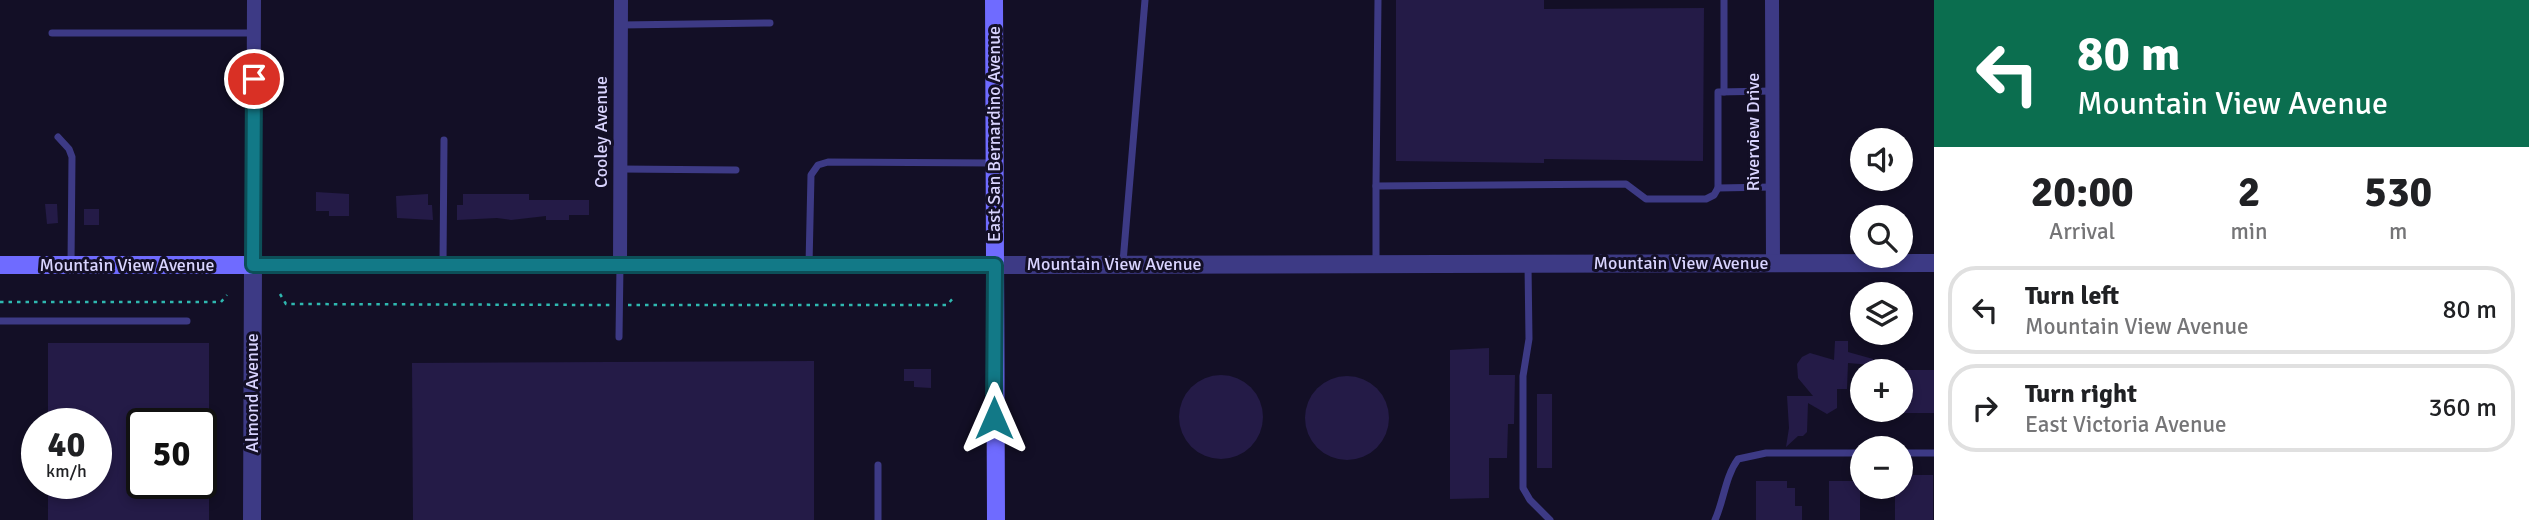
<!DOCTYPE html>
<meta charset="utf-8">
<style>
:root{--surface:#fff;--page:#f2f2f2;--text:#202124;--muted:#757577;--line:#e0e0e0}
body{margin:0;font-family:Signika,sans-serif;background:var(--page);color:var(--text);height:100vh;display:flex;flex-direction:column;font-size:26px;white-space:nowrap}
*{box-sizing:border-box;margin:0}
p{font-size:23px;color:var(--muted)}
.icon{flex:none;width:38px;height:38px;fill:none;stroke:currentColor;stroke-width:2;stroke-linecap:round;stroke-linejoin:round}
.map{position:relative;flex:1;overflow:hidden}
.drawer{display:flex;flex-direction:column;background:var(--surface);width:595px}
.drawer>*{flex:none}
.top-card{background:#0b6e4f;color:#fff;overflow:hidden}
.buttons{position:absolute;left:1850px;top:128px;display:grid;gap:14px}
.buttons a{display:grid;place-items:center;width:63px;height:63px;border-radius:50%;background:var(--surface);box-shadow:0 4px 10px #0003;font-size:35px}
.speed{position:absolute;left:21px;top:408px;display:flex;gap:14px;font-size:35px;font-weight:700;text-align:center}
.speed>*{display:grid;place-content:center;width:91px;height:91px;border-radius:50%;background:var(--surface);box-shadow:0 4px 10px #0003;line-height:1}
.speed small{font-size:18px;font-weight:400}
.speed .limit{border:4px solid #111;border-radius:10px;background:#fff;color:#111}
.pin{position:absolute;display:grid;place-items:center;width:60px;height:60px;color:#fff;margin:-30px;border:4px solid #fff;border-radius:50%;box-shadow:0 2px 7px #0007}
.me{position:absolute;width:77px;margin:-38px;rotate:0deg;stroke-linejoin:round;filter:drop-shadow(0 0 5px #0008)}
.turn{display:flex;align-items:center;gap:24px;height:147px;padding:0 28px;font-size:32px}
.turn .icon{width:91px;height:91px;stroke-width:2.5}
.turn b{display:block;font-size:49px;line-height:60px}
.eta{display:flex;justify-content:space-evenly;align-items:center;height:119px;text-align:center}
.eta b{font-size:42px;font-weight:700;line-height:49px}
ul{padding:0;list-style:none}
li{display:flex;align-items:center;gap:21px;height:88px;margin:0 14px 10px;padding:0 14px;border:4px solid var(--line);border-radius:28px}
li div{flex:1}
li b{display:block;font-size:26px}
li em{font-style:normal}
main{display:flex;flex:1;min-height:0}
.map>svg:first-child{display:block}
.building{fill:#241b47}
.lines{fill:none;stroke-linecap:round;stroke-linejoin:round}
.path{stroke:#2fb8b0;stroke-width:2.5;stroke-dasharray:3.5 5;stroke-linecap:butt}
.service{stroke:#3d3a85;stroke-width:7}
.minor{stroke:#3d3a85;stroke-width:14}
.tertiary{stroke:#3d3a85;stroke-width:18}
.secondary{stroke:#6f6bff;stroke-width:18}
.route-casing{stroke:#0c4f58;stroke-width:18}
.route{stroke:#127987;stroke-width:12}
.labels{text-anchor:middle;stroke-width:6;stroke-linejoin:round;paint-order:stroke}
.street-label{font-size:18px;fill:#d9d4ff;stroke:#130f26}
</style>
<main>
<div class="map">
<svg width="1934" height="520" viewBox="0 0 1934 520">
<rect width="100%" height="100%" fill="#130f26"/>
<g class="building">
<polygon points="1396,0 1544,0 1544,9 1704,8 1703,161 1544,159 1544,163 1396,161"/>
<polygon points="316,192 349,194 349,216 329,216 329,211 316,211"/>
<polygon points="428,194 428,205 432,205 433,220 397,218 396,196"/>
<polygon points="463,194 529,194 529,200 589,200 589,215 569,215 569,220 546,220 546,216 511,220 497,218 457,220 457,205 463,205"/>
<polygon points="45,204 57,204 58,223 47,224"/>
<rect x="84" y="209" width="15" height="16"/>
<polygon points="1835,341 1848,341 1848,352 1873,359 1872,365 1848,363 1847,389 1837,389 1837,408 1827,414 1808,403 1807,432 1803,436 1798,436 1786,447 1789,428 1787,396 1813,396 1798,378 1797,364 1802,357 1810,353 1834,360"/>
<polygon points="48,343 209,343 209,424 142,424 142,483 209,483 209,520 48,520 48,483 96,483 96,424 48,424"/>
<polygon points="1489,348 1489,375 1515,375 1514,424 1508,424 1507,458 1489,458 1489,498 1450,499 1450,350"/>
<polygon points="814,361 814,520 413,520 412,363"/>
<polygon points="904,369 931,369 931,388 914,387 914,381 904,381"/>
<rect x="1900" y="370" width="34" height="43"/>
<circle cx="1221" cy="417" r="42"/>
<circle cx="1347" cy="418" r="42"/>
<rect x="1537" y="394" width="15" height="74"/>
<polygon points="1900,475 1933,475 1933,520 1895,520 1895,486 1900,486"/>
<polygon points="1756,481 1787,481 1787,488 1795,488 1795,506 1802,506 1802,520 1756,520"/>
<rect x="1829" y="481" width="31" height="39"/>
</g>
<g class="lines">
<g class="path">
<polyline points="280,294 286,304 610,305"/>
<polyline points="0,302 221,302 227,295"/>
<polyline points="628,305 947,305 955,296"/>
</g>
<g class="service">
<polyline points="621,25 770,23"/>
<polyline points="52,33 253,33"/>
<polyline points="1772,91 1718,92 1718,188 1772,187"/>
<polyline points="1724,92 1724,0"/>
<polyline points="58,137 69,149 72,157 71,264"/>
<polyline points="621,169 736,170"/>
<polyline points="1376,186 1378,0"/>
<polyline points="1123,262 1145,0"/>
<polyline points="443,264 444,140"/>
<polyline points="1376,264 1376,186 1626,184 1646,199 1706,199 1714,195 1718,188"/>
<polyline points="809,265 811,175 818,165 828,162 994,163"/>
<polyline points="1528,265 1529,339 1523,376 1523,488 1530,500 1550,520"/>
<polyline points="0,321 187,321"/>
<polyline points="619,337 620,265"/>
<polyline points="1900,453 1934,453"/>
<polyline points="878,520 878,465"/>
<path d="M1715,520C1724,500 1725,477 1738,459L1766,453H1862"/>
</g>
<g class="minor">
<polyline points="1772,0 1773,263"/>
<polyline points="253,265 254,0"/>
<polyline points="620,265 621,0"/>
</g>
<g class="tertiary">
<polyline points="995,265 1934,263"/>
<polyline points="252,520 253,265"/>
</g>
<g class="secondary">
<polyline points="994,0 996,520"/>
<polyline points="0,265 995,265"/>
</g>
</g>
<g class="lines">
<g class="route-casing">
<polyline id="route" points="254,79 253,265 995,265 994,418"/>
</g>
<use href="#route" class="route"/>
</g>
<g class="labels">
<g class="street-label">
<text transform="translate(601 132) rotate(-90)" y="6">Cooley Avenue</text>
<text transform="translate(1753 132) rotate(-90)" y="6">Riverview Drive</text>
<text transform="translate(994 134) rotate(-90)" y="6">East San Bernardino Avenue</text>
<text x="1681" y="269">Mountain View Avenue</text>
<text x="1114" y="270">Mountain View Avenue</text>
<text x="127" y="271">Mountain View Avenue</text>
<text transform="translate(252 393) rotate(-90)" y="6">Almond Avenue</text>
</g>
</g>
</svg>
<div class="buttons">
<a><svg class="icon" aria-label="sound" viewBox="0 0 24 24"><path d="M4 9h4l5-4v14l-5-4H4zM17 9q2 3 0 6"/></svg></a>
<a><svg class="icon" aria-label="search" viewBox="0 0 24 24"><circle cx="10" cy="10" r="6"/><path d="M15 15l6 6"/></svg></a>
<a><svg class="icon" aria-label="layers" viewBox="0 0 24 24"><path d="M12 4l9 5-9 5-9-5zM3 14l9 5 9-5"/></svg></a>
<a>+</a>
<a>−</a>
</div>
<div class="speed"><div>40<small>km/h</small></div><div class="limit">50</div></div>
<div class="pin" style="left:254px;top:79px;background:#d93025"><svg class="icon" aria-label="arrive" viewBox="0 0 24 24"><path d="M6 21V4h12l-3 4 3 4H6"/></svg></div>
<svg class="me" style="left:994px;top:418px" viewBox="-20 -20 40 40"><path d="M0-17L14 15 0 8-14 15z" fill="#127987" stroke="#fff" stroke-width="4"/></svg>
</div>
<section class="drawer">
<div class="top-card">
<div class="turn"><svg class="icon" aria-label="left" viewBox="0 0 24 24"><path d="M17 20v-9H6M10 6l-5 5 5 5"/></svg><div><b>80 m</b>Mountain View Avenue</div></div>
</div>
<div class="eta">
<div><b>20:00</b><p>Arrival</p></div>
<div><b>2</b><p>min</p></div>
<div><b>530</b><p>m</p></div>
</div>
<ul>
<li><svg class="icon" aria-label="left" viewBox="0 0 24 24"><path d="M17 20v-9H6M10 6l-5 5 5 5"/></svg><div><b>Turn left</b><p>Mountain View Avenue</p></div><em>80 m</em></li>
<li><svg class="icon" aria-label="right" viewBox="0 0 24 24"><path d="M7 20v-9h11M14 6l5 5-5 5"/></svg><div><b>Turn right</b><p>East Victoria Avenue</p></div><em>360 m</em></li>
</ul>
</section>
</main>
